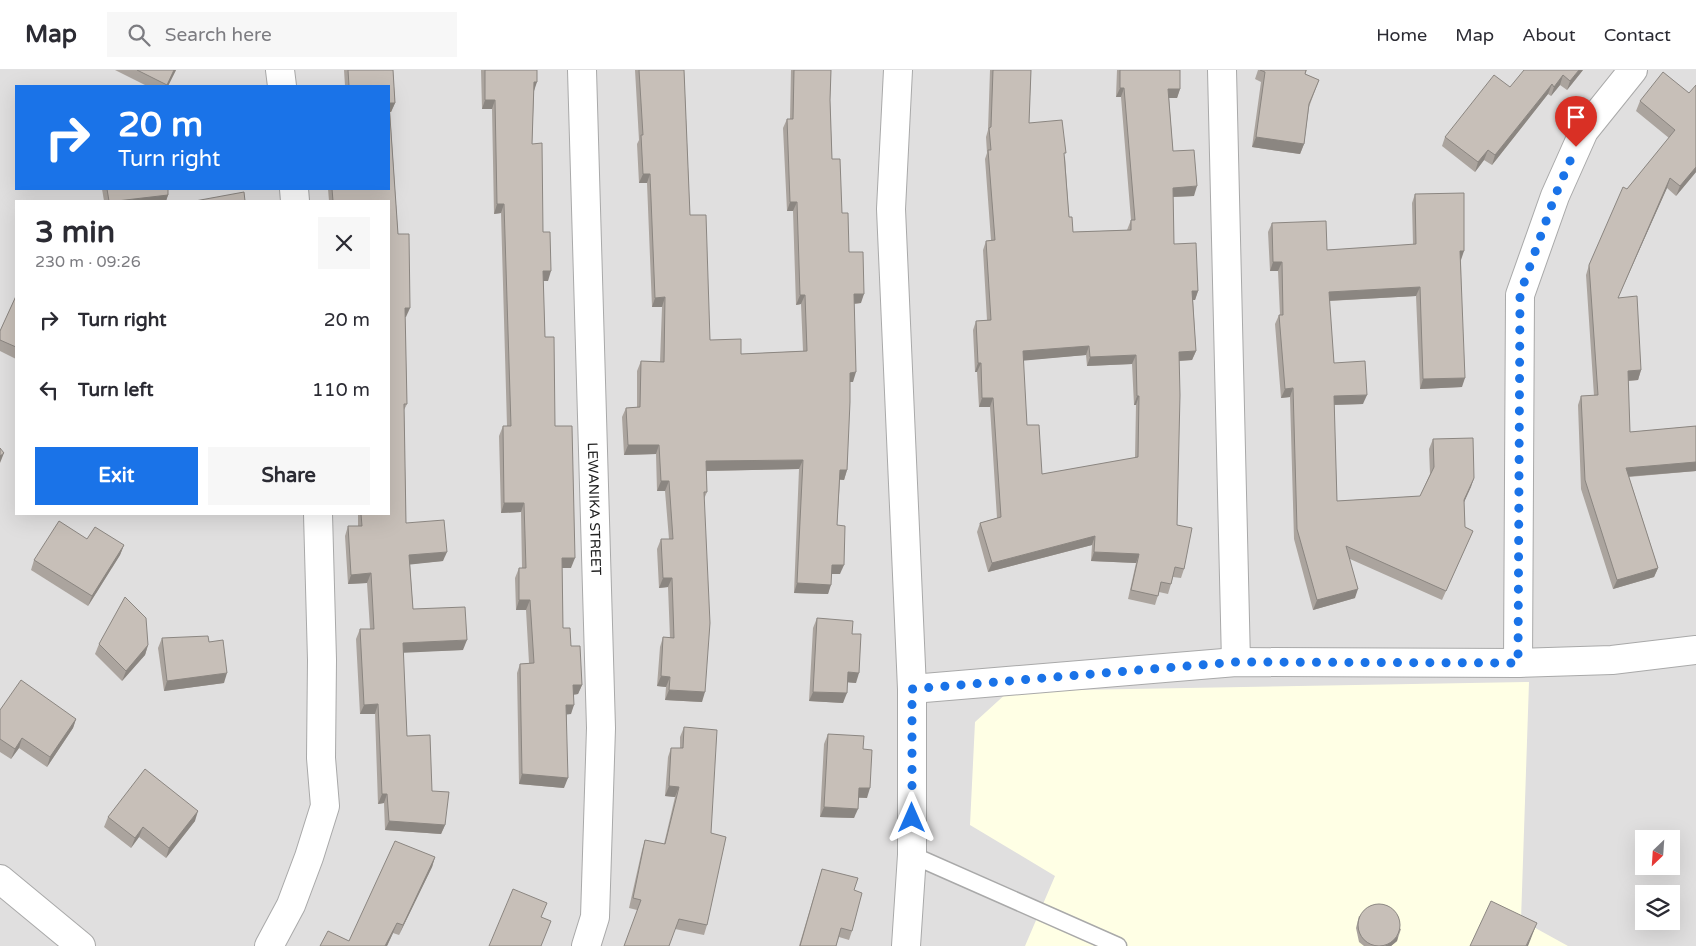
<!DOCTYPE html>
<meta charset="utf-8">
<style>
:root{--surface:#fff;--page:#f7f7f7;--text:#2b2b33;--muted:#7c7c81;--line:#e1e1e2;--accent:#1a73e8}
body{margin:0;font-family:"Varela Round",sans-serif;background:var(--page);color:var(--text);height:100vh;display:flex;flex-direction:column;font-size:19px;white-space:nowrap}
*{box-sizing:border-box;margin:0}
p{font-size:16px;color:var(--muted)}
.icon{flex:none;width:28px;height:28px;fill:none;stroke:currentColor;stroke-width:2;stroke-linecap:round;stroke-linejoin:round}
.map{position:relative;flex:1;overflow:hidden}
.drawer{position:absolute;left:15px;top:130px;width:375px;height:315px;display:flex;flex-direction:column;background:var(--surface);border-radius:0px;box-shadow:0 5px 20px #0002}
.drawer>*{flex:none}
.hud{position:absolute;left:15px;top:15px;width:375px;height:105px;border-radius:0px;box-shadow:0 5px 20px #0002;background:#1a73e8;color:#fff;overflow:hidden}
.needle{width:32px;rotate:205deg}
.buttons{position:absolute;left:1635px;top:760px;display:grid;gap:10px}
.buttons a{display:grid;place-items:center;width:45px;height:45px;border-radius:0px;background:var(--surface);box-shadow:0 5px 20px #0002;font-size:25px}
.pin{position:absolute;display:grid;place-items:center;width:42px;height:42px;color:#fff;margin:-51px -21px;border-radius:50% 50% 50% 0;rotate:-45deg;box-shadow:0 0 5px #0007}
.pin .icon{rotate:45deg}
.me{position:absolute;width:55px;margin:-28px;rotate:0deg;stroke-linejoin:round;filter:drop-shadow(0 0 4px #0008)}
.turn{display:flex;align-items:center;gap:18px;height:105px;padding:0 20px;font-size:22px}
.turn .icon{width:65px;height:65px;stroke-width:2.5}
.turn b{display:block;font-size:35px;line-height:42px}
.round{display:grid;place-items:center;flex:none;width:52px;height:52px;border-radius:0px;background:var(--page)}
.headline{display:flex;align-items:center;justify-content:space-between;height:85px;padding:0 20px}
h1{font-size:30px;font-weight:700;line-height:38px}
.action{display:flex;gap:10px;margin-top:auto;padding:10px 20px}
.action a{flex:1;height:58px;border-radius:0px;background:var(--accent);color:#fff;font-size:20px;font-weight:700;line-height:58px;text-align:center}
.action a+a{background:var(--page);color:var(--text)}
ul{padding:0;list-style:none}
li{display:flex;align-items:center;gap:15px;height:70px;padding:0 20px}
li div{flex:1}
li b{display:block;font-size:19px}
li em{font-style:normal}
header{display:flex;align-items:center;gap:30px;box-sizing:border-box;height:70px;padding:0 25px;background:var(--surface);border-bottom:1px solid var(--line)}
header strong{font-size:24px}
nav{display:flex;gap:28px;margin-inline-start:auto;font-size:18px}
.search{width:350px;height:45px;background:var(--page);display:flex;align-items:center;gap:12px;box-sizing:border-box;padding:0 18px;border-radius:0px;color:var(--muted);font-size:19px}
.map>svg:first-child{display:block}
.residential{fill:#e0dfdf;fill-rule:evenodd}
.education{fill:#ffffe5}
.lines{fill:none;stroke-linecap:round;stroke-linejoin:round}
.service-casing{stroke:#a9a9a9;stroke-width:19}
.minor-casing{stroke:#a9a9a9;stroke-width:30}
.service{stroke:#fff;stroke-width:16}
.minor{stroke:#fff;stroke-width:28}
.wall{fill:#aba49e;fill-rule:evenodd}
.shaded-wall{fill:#8b8681}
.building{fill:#c7bfb8;stroke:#8b8681;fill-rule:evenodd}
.route{stroke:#1a73e8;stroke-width:9;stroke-dasharray:0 16.2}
.labels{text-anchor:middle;stroke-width:4;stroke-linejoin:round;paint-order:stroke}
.street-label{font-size:14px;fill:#222;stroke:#fff}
</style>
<header>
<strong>Map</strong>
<div class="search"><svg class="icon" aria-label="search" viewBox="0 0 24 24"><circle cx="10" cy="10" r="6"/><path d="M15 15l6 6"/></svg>Search here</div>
<nav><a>Home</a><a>Map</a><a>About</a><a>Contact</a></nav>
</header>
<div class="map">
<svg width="1696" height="876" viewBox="0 0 1696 876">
<rect width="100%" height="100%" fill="#f2efe9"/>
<path class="residential" d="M0,0H1696V876H0ZM16,16H389V119H16ZM16,131H389V444H16ZM1644,769H1671V796H1644ZM1644,824H1671V851H1644Z"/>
<polygon class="education" points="1529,612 1521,850 1568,876 1025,876 1055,806 970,755 975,652 1009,621"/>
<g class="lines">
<g class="service-casing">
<polyline id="service" points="912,785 1118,876"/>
</g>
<g class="minor-casing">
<g id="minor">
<polyline points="280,0 282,16"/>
<path id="s1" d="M582,0L601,658L595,847L586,876"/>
<polyline points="898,0 891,139 912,619 912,785 906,876"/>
<polyline points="1222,0 1236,592"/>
<polyline points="294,119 295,131"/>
<polyline points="1518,593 1520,225 1555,126 1584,61 1633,0"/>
<polyline points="912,619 1236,592 1518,593 1612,590 1696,580"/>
<polyline points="0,809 81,876"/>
<polyline points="269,876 291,835 309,787 325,736 321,688 322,590 318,444"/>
</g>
</g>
<use href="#service" class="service"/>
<use href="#minor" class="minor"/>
</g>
<g class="wall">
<polygon points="115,0 176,0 168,16 147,16"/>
<polygon points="344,0 393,0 395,33 391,42 390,42 398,164 406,247 405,247 407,334 404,340 406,453 443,491 410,494 413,539 463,580 403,582 407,666 432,721 445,755 441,764 385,760 384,733 378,734 375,644 360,644 356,569 360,559 370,559 367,513 348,514 345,466 348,456 358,456 358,444 389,444 389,131 329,131 328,119 389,119 389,16 345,16"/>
<polygon points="481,0 537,0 534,21 532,74 543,162 548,211 543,211 545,267 571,498 562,498 563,558 571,576 582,615 578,624 573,625 571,644 567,644 564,718 519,714 517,603 520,594 529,593 526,540 516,540 515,508 519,498 522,498 521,442 501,443 499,366 503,356 507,356 501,143 494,144 492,39 482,39"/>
<polygon points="635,0 684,0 690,145 710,270 741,284 803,281 801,234 796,235 793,141 787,141 783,58 787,49 790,49 791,0 831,0 830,30 832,89 842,143 849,182 861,233 854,234 853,312 850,312 847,400 844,410 840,410 837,455 840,504 832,504 828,524 794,523 799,399 706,401 707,422 704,429 702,632 665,630 666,617 657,616 660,577 663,567 670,568 668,517 659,518 657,479 661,469 669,469 665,421 657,421 656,384 624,385 622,347 626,338 637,337 637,301 641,291 660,292 662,237 652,237 647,113 639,113 637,74 639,70"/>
<path d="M990,0H1031L1029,53L1065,87L1069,147L1073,162L1127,160L1131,150L1121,27H1116L1117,0H1180V19L1177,28H1169L1173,81L1194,126L1173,127L1174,174L1198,221L1195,230H1193L1196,281L1192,290L1179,291L1177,455L1184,499L1181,508L1173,507L1171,514L1168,524L1159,522L1155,535L1128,529L1136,493L1091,491L1092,475L988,502L977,462L980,453L997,448L990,337H979L977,302H975L973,260L976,251L987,250L983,180L986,171L991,170L985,89L987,83L986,67L988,60ZM1086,285L1087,296L1132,294L1134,335H1136L1135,388L1042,404L1027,355L1023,290Z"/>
<polygon points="1258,0 1307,0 1305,4 1319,10 1309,37 1304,74 1300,84 1252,77 1261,12 1255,9"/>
<polygon points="1583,0 1567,20 1560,15 1551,26 1548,24 1492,95 1484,90 1475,102 1442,76 1445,67 1510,17"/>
<polygon points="1689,23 1696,102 1676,126 1667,118 1618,227 1641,300 1638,310 1628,311 1630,362 1696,356 1696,401 1629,407 1658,498 1654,507 1613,519 1581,419 1578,335 1581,326 1594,326 1586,205 1589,195 1627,119 1669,68 1636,41 1640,31"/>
<polygon points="102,119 168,119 168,125 166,131 104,131"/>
<polygon points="1415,124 1461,190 1462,317 1420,319 1416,226 1329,231 1334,293 1363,334 1334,335 1337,431 1420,426 1430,404 1429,379 1433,369 1474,408 1464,432 1465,457 1473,461 1469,470 1442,530 1350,489 1355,528 1313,540 1294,469 1290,327 1281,328 1275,254 1279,245 1280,245 1278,201 1270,201 1268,162 1272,153 1327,180 1413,175 1412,133"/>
<polygon points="16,226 16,289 0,281 0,261"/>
<polygon points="87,469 124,475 120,485 88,536 31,500 34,490"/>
<polygon points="817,548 852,564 856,613 847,612 843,633 809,631 813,558"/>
<polygon points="162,568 209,572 224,613 164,621 158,578"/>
<polygon points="99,574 148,575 145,585 122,611 95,584"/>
<polygon points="0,640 76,649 73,658 47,697 19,678 11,689 0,682"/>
<polygon points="684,657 711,763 707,855 704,865 675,859 637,840 629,838 642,780 645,770 664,774 675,727 665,726 668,687 671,678 680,678 680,667"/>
<polygon points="828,664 863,679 867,728 858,728 854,748 820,747 824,674"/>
<polygon points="108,747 195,751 166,788 139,767 131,778 104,757"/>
<polygon points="435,787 432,797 399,865 393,863 387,876 320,876 349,871"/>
<polygon points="822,799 854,820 852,861 849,870 839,867 836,876 799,876"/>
<polygon points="1359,846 1401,859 1397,871 1391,876 1364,876 1359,872 1356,858"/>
</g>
<g class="shaded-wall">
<polygon points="174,0 176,0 168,16 166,16"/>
<polygon points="1579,0 1583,0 1567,20 1570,11"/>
<polygon points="1563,5 1560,15 1551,26 1554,17"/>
<polygon points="534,12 537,12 534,21"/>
<polygon points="1552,14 1548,24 1492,95 1495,85"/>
<polygon points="1120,18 1124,18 1121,27 1116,27"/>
<polygon points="1168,19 1180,19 1177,28 1165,28"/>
<polygon points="485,30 495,30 492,39 482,39"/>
<polygon points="389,33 395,33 391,42 389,42"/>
<polygon points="1256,67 1304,74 1300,84 1252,77"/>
<polygon points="1488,80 1484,90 1475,102 1478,92"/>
<polygon points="1696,97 1696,102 1676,126 1680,116"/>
<polygon points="643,104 650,104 647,113 639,113"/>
<polygon points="1670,108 1667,118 1614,237 1618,228"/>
<polygon points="1197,116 1194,126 1170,127 1173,118"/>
<polygon points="168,125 166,131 117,131"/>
<polygon points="790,132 797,132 793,141 787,141"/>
<polygon points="497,134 504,134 501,143 494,144"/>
<polygon points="1460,181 1464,181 1461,190 1457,190"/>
<polygon points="1273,192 1282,192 1278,201 1270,201"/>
<polygon points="543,201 551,201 548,211 539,211"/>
<polygon points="1420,217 1416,226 1325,231 1329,222"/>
<polygon points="1192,221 1198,221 1195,230 1189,230"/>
<polygon points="854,224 864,224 861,233 850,234"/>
<polygon points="800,225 805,225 801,234 796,235"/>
<polygon points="665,227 662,237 652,237 655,228"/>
<polygon points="405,238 410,238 406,247 402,247"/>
<polygon points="1089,276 1086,285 1020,291 1023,281"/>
<polygon points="1196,281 1192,290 1176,291 1179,282"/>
<polygon points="1136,285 1132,294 1087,296 1090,287"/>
<polygon points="978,293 981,293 977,302 975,302"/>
<polygon points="1641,300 1638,310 1625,311 1628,301"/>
<polygon points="856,302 853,312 846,312 850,303"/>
<polygon points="1465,308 1462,317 1420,319 1423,309"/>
<polygon points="1293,318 1290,327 1281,328 1285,319"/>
<polygon points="1367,325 1363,334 1330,335 1334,326"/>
<polygon points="1137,326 1139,326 1136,335 1134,335"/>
<polygon points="982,328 993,328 990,337 979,337"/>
<polygon points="628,375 659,375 656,384 624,385"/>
<polygon points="4,383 0,393 0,386"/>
<polygon points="803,390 799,399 702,401 706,391"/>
<polygon points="1696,392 1696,401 1622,407 1626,398"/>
<polygon points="840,400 847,400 844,410 837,409"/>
<polygon points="1474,408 1471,417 1461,439 1464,430"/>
<polygon points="661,411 669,411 665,421 657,421"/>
<polygon points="504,433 524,433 521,442 501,443"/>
<polygon points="1095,466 1092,475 988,502 992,493"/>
<polygon points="124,475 120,485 88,536 92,526"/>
<polygon points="447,482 443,491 406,495 409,485"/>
<polygon points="1094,482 1139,484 1136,493 1091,491"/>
<polygon points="562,488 575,488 571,498 558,498"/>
<polygon points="832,495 844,495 840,504 829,504"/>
<polygon points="1658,498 1654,507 1613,519 1617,510"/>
<polygon points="371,503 367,513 348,514 351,505"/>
<polygon points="663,508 672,508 668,517 659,518"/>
<polygon points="797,513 831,515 828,524 794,523"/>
<polygon points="1358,519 1355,528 1313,540 1317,530"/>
<polygon points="519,530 530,530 526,540 516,540"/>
<polygon points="467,570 463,580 399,583 403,573"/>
<polygon points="148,575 145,585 122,611 126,601"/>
<polygon points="848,602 859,603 856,613 844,612"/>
<polygon points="227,603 224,613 164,621 167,611"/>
<polygon points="661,606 670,607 666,617 657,616"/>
<polygon points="573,615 582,615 578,624 569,625"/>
<polygon points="669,620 705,622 702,632 665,630"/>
<polygon points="813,622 847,623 843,633 809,631"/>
<polygon points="378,634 375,644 360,644 364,635"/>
<polygon points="566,635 574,635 571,644 563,645"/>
<polygon points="76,649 73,658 47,697 50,687"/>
<polygon points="22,668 19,678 11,689 15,679"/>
<polygon points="522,704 568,708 564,718 519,714"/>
<polygon points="669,716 679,717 675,727 665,726"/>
<polygon points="859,718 870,718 867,728 855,727"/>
<polygon points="382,724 387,724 384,733 378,734"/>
<polygon points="824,737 858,739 854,748 820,747"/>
<polygon points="198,741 195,751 166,788 169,778"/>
<polygon points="389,751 445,755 441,764 385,760"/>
<polygon points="143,757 139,767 131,778 135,768"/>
<polygon points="435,787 432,797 399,865 403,855"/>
<polygon points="397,853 393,863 387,876 385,876"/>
<polygon points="1537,853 1528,876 1526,876"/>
<polygon points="1398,866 1397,871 1391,876 1385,876"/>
</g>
<g class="building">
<polygon points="137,0 174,0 167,15"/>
<polygon points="348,0 393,0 395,33 389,33 398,164 409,164 410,238 405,238 407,334 404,334 406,453 444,450 447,482 409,485 413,539 465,537 467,570 403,573 407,666 430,665 432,721 449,722 445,755 389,751 387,724 382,724 378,634 364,635 360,559 374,559 371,503 351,505 348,456 362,456 361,444 389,444 389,131 333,131 332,119 389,119 389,16 349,16"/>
<polygon points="485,0 537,0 537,12 534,12 532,74 542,73 543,162 550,162 551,201 543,201 545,267 554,267 555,356 572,356 575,488 562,488 563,558 570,558 571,576 580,576 582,615 573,615 574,635 566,635 568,708 522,704 520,594 534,593 530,530 519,530 519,498 526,498 524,433 504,433 503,356 511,356 504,134 497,134 495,30 485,30"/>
<polygon points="639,0 684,0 690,145 706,145 710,270 741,269 741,284 807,281 805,225 800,225 797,132 790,132 787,49 793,49 794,0 831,0 830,30 832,89 840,89 842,143 848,143 849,182 863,182 864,224 854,224 856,302 850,303 850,332 847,400 840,400 837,455 845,456 844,495 832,495 831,515 797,513 803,390 706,391 707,422 704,422 710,553 705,622 669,620 670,607 661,606 663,567 674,568 672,508 663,508 661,469 673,469 669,411 661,411 659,375 628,375 626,338 640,337 641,291 664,292 665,227 655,228 650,104 643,104 641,65 643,65"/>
<path d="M993,0H1031L1029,53L1062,50L1066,83H1064L1069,147H1072L1073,162L1131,160V150H1135L1124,18H1120V0H1180V19H1168L1173,81L1194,80L1197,116L1173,118L1174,174L1196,173L1198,221H1192L1196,281L1179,282L1180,325L1177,455L1192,458L1184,499L1175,497L1171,514L1161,512L1158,526L1131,520L1139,484L1094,482L1095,466L992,493L980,453L1001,447L993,328H982L981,293H978L976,251L991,250L986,171L995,170L988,80H991L989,58L991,57ZM1089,276L1090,287L1136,285L1137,326H1139L1138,387L1042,404L1039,355H1027L1023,281Z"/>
<polygon points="1260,0 1306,0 1305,4 1319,10 1309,34 1304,74 1256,67 1265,2"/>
<polygon points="1524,0 1579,0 1570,11 1563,5 1554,17 1552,14 1495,85 1488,80 1478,92 1445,67 1494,5 1510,17"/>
<polygon points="1663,2 1689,23 1696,15 1696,97 1680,116 1670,108 1618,228 1637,226 1641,300 1628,301 1630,362 1696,356 1696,392 1626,398 1658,498 1617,510 1585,410 1581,326 1598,325 1589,195 1623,117 1627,119 1675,60 1640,31"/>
<polygon points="107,119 168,119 168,125 117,131 109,131"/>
<polygon points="244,122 245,131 195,131"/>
<polygon points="1464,123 1464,181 1460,181 1465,308 1423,309 1420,217 1329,222 1334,293 1365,291 1367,325 1334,326 1337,431 1420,426 1434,397 1433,369 1473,368 1474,408 1464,430 1465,457 1473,461 1446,521 1346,476 1358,519 1317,530 1297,459 1293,318 1285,319 1279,245 1283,245 1282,192 1273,192 1272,153 1326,151 1327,180 1416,174 1415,124"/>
<polygon points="16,226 16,277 0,270 0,261"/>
<polygon points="0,378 4,383 0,386"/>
<polygon points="59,451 87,469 95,457 124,475 92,526 34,490"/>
<polygon points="125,527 146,548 148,575 126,601 99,574"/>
<polygon points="817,548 853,551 852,564 861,564 859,603 848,602 847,623 813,622"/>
<polygon points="208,566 209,572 223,570 227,603 167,611 162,568"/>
<polygon points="21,610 76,649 50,687 22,668 15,679 0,669 0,640"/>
<polygon points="684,657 717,660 711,763 726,767 707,855 679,849 669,876 624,876 641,830 633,828 645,770 665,774 679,717 669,716 671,678 683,678"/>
<polygon points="828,664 864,666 863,679 872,680 870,718 859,718 858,739 824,737"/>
<polygon points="145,699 198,741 169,778 143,757 135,768 108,747"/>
<polygon points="395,771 435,787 403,855 397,853 385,876 320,876 328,861 349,871"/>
<polygon points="822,799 858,808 854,820 862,823 852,861 841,858 836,876 800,876"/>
<polygon points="513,819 547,833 541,847 551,851 541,876 489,876"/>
<polygon points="1491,831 1537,853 1526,876 1470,876"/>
<circle cx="1379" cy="855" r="21"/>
</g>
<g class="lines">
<polyline class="route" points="912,748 912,619 1236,592 1518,593 1520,224 1555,126 1576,77"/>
</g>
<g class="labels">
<g class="street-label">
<text dy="5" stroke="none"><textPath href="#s1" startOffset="439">LEWANIKA STREET</textPath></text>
</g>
</g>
</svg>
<div class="buttons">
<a><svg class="needle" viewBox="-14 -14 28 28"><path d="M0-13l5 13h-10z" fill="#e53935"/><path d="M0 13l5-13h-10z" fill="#7c7c81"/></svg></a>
<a><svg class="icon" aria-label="layers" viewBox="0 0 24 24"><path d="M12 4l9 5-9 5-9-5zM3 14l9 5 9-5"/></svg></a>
</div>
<div class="pin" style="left:1576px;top:77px;background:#d93025"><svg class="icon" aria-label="arrive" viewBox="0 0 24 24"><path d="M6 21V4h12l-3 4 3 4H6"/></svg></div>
<svg class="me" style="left:912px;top:748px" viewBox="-20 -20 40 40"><path d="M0-17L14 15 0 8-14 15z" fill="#1a73e8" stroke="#fff" stroke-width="4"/></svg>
<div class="hud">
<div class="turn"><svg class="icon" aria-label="right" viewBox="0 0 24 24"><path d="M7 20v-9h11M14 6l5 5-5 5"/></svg><div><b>20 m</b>Turn right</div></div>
</div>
<section class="drawer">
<div class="headline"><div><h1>3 min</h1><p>230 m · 09:26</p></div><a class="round"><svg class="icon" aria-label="close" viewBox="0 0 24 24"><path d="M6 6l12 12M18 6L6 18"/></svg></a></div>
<ul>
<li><svg class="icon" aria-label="right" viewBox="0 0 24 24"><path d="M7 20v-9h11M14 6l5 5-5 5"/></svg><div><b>Turn right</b></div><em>20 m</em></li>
<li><svg class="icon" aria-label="left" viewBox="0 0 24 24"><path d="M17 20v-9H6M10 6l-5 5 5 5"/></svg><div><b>Turn left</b></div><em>110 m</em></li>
</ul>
<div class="action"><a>Exit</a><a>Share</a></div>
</section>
</div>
